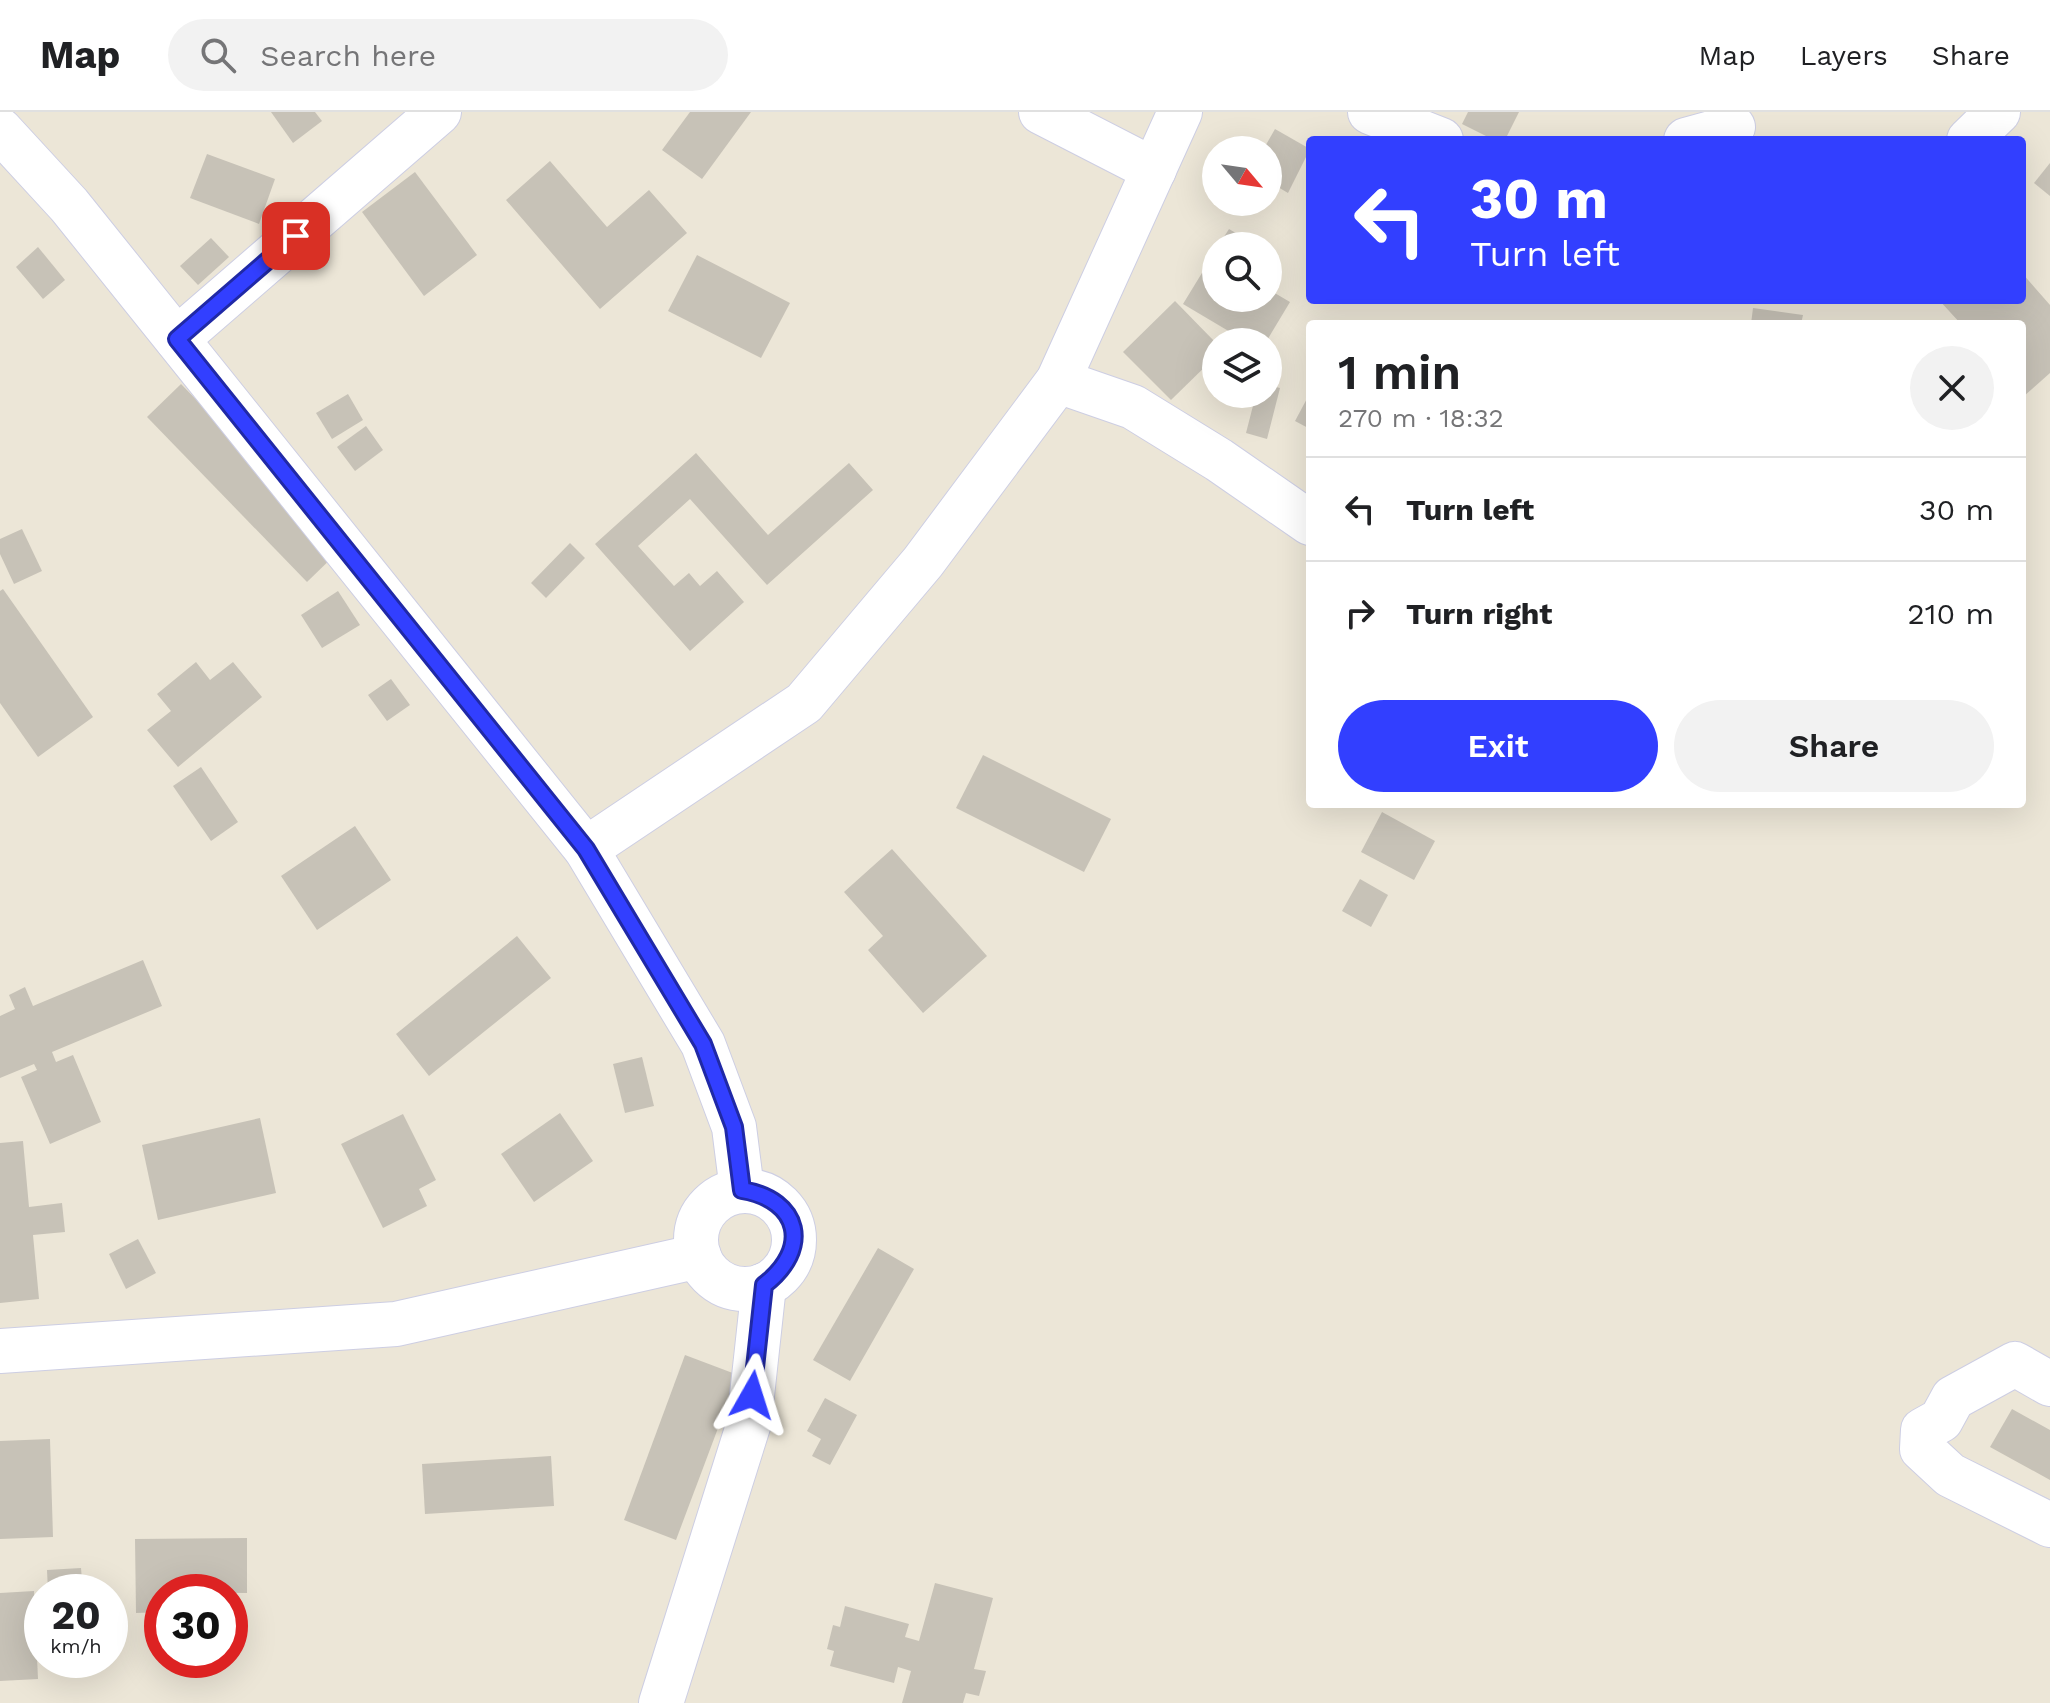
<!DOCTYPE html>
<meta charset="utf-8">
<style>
:root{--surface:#fff;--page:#f2f2f2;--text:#202124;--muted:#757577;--line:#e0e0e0;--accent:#323fff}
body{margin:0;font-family:"Work Sans",sans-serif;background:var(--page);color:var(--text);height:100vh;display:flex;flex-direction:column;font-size:30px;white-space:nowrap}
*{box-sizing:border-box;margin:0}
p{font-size:26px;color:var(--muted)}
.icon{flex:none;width:44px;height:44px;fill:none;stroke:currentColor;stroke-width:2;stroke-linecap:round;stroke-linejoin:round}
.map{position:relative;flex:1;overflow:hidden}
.side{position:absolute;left:1306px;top:208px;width:720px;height:488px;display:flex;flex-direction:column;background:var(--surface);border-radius:8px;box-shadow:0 8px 32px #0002}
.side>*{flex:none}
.hud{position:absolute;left:1306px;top:24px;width:720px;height:168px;border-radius:8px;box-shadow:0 8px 32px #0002;background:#323fff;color:#fff;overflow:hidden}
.needle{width:52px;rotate:119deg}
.controls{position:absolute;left:1202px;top:24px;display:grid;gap:16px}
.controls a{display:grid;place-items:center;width:80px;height:80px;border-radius:50%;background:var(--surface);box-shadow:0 8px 32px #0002;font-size:40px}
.speed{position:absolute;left:24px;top:1462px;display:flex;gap:16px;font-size:40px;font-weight:700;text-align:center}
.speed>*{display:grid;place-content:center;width:104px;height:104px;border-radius:50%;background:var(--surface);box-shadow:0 8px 32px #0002;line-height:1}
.speed small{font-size:20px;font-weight:400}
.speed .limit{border:12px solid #d22;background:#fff;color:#111}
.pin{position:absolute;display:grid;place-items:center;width:68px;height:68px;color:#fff;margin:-34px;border-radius:16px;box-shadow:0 4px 12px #0006}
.me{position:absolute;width:88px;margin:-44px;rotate:6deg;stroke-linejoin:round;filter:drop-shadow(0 0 6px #0008)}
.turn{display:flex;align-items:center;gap:28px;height:168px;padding:0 32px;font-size:36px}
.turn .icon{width:104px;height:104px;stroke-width:2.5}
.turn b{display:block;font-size:56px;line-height:68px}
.round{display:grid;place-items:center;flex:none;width:84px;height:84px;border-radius:42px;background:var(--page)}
.head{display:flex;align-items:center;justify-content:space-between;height:136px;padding:0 32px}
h1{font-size:48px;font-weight:600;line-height:60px}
.cta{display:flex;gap:16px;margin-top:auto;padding:16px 32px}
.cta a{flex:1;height:92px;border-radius:48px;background:var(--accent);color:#fff;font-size:32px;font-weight:600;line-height:92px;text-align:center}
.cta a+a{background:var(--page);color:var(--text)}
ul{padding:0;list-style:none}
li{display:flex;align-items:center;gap:24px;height:104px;padding:0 32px;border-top:2px solid var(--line)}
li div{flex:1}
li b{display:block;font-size:30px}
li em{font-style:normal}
header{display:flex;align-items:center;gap:48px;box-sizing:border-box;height:112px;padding:0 40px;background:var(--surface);border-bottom:2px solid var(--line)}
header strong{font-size:38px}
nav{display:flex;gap:44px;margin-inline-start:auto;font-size:28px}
.search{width:560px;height:72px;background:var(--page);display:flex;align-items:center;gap:20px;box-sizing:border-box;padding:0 28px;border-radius:44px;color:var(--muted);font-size:30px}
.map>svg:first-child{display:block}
.building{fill:#c7c2b7}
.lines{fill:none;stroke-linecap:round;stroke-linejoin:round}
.minor-casing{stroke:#cdcee3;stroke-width:46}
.minor{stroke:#fff;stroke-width:44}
.route-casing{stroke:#2029a6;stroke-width:20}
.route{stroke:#323fff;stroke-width:14}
</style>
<header>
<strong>Map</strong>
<div class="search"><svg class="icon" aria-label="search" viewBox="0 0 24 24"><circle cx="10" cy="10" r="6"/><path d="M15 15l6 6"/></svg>Search here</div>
<nav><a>Map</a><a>Layers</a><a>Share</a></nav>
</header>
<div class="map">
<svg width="2050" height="1591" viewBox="0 0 2050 1591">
<rect width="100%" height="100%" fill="#ece6d7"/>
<g class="building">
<polygon points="271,0 315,0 322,9 293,31"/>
<polygon points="690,0 751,0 702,67 662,38"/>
<polygon points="1468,0 1519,0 1505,28 1494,28 1462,12"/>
<polygon points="1275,17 1310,37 1288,81 1268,69 1268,38 1263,38"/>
<polygon points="207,42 275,67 259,112 190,86"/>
<polygon points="550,49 607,115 649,78 687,121 600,197 506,88"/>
<polygon points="2050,51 2050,84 2034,71"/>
<polygon points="415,60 477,143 424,184 362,100"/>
<polygon points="1229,117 1258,134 1218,134"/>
<polygon points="211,126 229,145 198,173 180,154"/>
<polygon points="38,135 65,168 43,187 16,155"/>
<polygon points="1216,138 1216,186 1268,186 1268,177 1290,190 1266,230 1247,230 1183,192"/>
<polygon points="697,143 790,191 761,246 668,199"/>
<polygon points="2022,161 2050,193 2050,261 2024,284 2022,212 1961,212 1939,188 2022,188"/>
<polygon points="1175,189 1216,231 1216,244 1171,288 1123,240"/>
<polygon points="1753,196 1803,203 1801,212 1751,212"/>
<polygon points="181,272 341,437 307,470 147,305"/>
<polygon points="1268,273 1280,276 1267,327 1246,321 1256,282 1268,282"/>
<polygon points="1310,281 1310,317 1295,309"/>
<polygon points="348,282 363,308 332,327 316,301"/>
<polygon points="366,314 383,338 355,359 337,335"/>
<polygon points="696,341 768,423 849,351 873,378 767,473 690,387 638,434 674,474 689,461 700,474 717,459 744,490 690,539 595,432"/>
<polygon points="22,417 42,459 14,472 0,442 0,427"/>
<polygon points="570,431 585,446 546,486 531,471"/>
<polygon points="3,477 93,605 38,645 0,591 0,479"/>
<polygon points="338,479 360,513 322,536 301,503"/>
<polygon points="196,550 210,568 233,550 262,585 178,655 147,618 171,599 157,582"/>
<polygon points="391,567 410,593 387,609 368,583"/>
<polygon points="983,643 1111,707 1084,760 956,696"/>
<polygon points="201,655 238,710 211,729 173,674"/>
<polygon points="1382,700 1435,729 1414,768 1361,740"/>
<polygon points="355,714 391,768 317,818 281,764"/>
<polygon points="892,737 987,844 923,901 868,838 883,824 844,780"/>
<polygon points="1360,767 1388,783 1371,815 1342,799"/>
<polygon points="517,824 551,866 429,964 396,922"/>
<polygon points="143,848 162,894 52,940 56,950 73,943 101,1010 50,1032 21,965 37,958 34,952 0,966 0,904 15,897 9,883 25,875 33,894"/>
<polygon points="642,945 654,994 625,1001 613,952"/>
<polygon points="560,1001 593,1049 534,1090 501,1042"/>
<polygon points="403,1002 436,1068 419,1077 427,1094 383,1116 341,1032"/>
<polygon points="260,1006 276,1081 158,1108 142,1033"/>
<polygon points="23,1029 29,1095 62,1091 65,1120 33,1123 39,1187 0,1191 0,1031"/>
<polygon points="138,1127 156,1161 126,1177 109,1142"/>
<polygon points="878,1136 914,1157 850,1269 813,1248"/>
<polygon points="685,1243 738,1263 676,1428 624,1408"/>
<polygon points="825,1286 857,1303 830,1353 812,1344 821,1327 807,1319"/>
<polygon points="2012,1297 2050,1318 2050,1368 1990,1335"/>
<polygon points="50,1327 53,1425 0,1427 0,1329"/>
<polygon points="551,1344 554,1394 425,1402 422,1352"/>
<polygon points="247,1426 247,1481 162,1480 162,1500 136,1501 135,1427"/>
<polygon points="81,1456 83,1480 48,1480 47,1458"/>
<polygon points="935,1471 993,1486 974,1557 986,1559 979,1584 966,1581 963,1591 902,1591 911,1559 898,1555 894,1571 830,1554 834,1539 827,1537 833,1513 840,1515 845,1494 909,1512 905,1525 919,1529"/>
<polygon points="34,1479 38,1567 0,1569 0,1481"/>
<polygon points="53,1548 88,1548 88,1558 54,1560"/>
</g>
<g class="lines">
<g class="minor-casing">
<g id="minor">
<polyline points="1041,0 1154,58"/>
<polyline points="1370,0 1441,28"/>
<polyline points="0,18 69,93 586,737 703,932 734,1015 742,1078"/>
<polyline points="1686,28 1733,15"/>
<polyline points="1969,28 1998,0"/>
<polyline points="177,227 439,0"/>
<polyline points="1058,269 1133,295 1219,348 1310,411"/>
<polyline points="586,737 804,591 923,450 1058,269 1180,0"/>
<circle cx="745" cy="1128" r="49"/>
<polyline points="0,1239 396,1212 699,1144"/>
<polyline points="2050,1272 2015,1252 1953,1286 1941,1308 1923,1318 1922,1337 1950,1363 2050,1413"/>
<polyline points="661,1591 749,1311 764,1173"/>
</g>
</g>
<use href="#minor" class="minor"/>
</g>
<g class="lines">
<g class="route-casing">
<path id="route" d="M296,124L177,227L586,737L703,932L734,1015L742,1078C801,1088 811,1137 764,1173L752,1283"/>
</g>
<use href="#route" class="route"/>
</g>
</svg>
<div class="controls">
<a><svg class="needle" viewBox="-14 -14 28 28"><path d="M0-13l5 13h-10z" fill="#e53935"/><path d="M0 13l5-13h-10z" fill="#757577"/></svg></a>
<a><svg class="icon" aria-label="search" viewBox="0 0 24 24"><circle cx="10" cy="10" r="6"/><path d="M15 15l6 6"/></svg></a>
<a><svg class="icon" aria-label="layers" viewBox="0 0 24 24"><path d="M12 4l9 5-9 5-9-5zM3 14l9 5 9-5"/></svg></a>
</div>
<div class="speed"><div>20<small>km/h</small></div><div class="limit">30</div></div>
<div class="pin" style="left:296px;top:124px;background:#d93025"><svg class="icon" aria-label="arrive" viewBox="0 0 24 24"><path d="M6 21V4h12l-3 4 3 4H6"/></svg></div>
<svg class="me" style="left:752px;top:1283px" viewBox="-20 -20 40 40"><path d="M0-17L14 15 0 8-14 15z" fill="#323fff" stroke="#fff" stroke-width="4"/></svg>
<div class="hud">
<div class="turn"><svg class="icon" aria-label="left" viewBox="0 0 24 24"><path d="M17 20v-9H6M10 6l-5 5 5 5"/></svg><div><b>30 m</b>Turn left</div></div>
</div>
<section class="side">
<div class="head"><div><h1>1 min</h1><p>270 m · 18:32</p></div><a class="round"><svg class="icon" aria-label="close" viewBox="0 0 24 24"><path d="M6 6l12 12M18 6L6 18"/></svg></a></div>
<ul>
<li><svg class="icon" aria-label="left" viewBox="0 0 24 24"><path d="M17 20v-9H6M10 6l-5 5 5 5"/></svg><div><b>Turn left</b></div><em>30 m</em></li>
<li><svg class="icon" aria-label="right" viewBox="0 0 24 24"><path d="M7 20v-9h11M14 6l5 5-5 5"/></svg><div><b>Turn right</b></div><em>210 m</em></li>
</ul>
<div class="cta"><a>Exit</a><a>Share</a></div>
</section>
</div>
